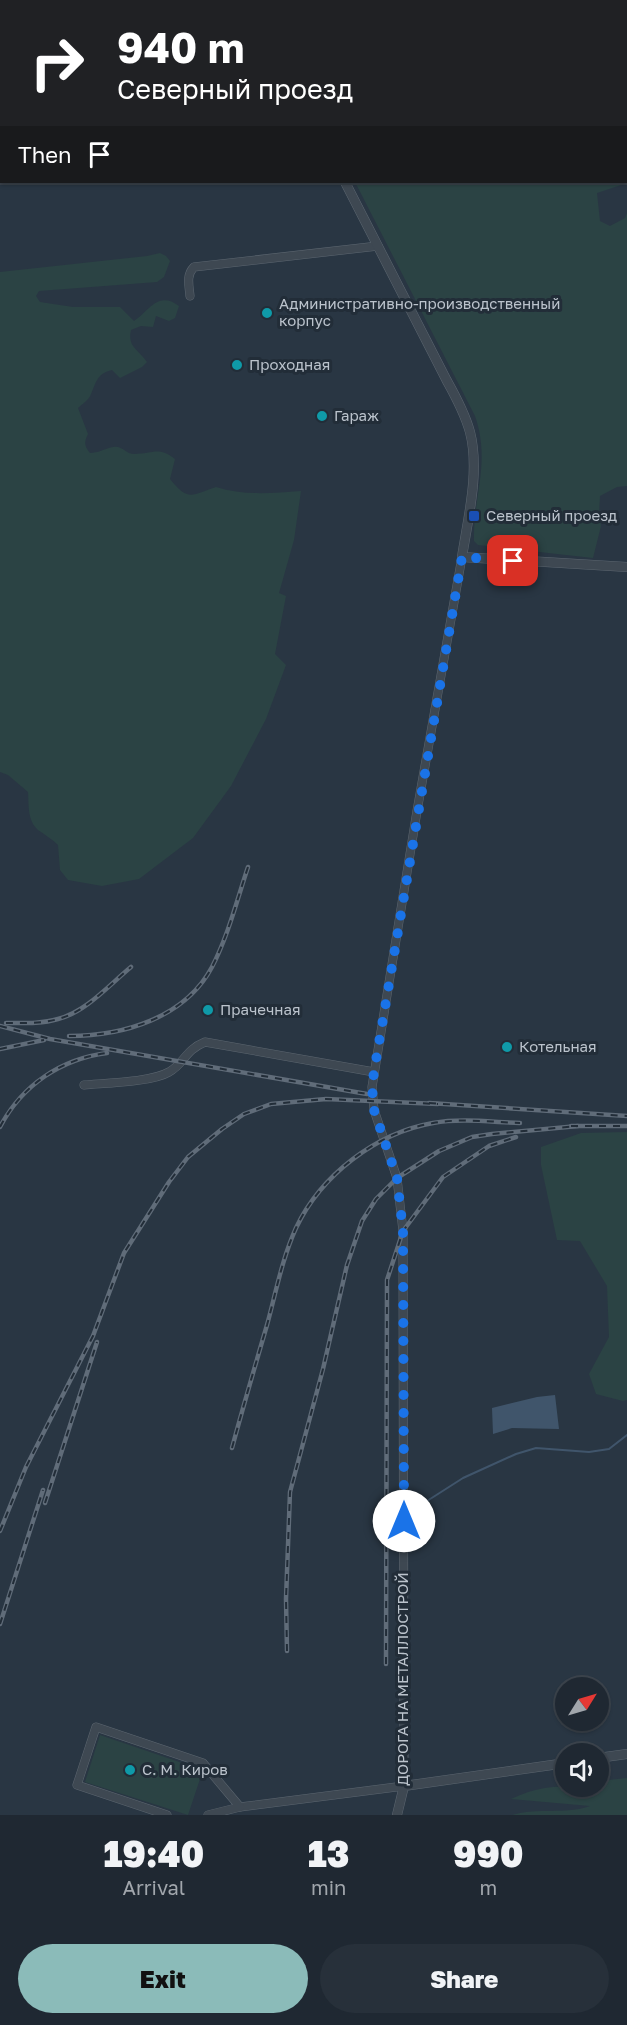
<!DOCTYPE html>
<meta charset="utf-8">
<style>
:root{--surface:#1f2832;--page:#27303a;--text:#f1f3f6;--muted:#a1a6ac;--line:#3c444d;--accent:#8bbbb9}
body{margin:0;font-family:"Golos Text",sans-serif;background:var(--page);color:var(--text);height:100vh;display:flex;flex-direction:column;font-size:22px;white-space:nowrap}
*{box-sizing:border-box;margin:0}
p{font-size:20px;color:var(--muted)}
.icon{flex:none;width:33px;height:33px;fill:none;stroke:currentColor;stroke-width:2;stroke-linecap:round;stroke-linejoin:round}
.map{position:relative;height:1815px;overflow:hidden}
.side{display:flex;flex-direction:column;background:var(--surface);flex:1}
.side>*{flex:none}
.top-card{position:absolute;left:0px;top:0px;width:627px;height:183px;box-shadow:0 2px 4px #0004,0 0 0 2px var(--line);background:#202124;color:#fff;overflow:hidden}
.needle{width:39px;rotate:53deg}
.controls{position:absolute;left:555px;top:1677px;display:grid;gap:12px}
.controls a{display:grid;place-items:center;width:54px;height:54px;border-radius:50%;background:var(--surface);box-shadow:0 2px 4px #0004,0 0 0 2px var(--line);font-size:30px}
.pin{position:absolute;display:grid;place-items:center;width:51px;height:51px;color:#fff;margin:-26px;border-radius:12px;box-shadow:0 3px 9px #0006}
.me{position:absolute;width:66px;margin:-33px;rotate:0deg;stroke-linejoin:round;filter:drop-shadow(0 0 4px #0008)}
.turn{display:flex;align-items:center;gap:21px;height:126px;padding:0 18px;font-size:27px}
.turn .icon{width:78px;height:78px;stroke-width:2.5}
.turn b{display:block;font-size:42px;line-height:51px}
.then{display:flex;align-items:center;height:57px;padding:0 18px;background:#0003;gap:12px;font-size:22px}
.eta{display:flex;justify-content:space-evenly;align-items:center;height:102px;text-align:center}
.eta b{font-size:36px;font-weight:800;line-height:42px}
.cta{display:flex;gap:12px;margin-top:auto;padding:12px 18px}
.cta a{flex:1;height:69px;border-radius:36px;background:var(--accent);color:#111;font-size:24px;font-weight:800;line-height:69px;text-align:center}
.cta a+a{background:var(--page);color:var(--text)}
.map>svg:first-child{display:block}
.green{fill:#2b4344}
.water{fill:#40556b}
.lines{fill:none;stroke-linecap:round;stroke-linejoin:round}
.stream{stroke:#40556b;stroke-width:2}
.minor-casing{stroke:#5c6670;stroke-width:9}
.tertiary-casing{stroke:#5c6670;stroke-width:10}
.minor{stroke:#3e4852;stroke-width:8}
.tertiary{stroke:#3e4852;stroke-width:9}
.rail-casing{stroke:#606c79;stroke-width:4.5}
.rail{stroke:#222d38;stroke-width:2;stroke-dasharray:7;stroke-linecap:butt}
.route{stroke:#1a73e8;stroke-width:10;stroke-dasharray:0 18}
.culture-dot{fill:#0f9aa8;stroke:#222d38;stroke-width:2}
.transit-dot{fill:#1a4fb4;stroke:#222d38;stroke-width:2}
.labels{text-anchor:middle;stroke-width:6;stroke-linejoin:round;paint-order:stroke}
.poi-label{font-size:15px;fill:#bbc3cc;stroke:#222d38;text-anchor:start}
.street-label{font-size:15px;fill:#bbc3cc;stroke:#222d38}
</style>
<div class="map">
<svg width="627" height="1815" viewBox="0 0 627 1815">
<rect width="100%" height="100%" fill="#293643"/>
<g class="green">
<polygon points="0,0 179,0 2,2 1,153"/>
<path d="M261,0H627V183L597,193L600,221L610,226L625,218L627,213V486L617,487L600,496L599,515L601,526L593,558L478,545L474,541C473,496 491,462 475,416L355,182H626V2Z"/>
<path d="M160,253L166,256L170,261L164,277L157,282L39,291L36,296L40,302L73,307H120L134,321C149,311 158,290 179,306L175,318L169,321L156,316L153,327L141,326L131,330C127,347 138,349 147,362L142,367L120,378L112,370C97,373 96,383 91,394C89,400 82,404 78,408L88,434C84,442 84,446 90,453C98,453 104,449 113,447C122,445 126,454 134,454C153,454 158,446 175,459L170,479C188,502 192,495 216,487C244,496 272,493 301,491L294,540L279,593L286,596L275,654L286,665L266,719L231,786L193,838L139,879L102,886L68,880L60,870L58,845C52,839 45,835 38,830C27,820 29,805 28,792L8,775L0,772V272L147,256Z"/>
<polygon points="627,1132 627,1400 623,1401 596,1394 589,1374 609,1337 607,1286 580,1241 557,1240 541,1165 541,1147 581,1133"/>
<polygon points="100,1735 203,1770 188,1815 85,1782"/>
<path d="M627,1778V1815H512C538,1807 565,1815 590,1806L511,1799C541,1784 566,1786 598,1786L599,1781Z"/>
</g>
<polygon class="water" points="555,1395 559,1429 512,1428 493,1434 492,1408 537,1397"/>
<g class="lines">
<polyline class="stream" points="411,1503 427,1501 463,1478 516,1454 536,1448 589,1452 609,1449 627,1435"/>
<g class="minor-casing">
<g id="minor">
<path d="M190,296C189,285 186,275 194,267L378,246"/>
<path d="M84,1085C106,1083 152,1082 169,1072C184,1064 185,1050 205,1042L374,1072"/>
<polyline points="240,1807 404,1786 403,1231 397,1178 374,1110 372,1087 417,811 462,557"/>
<polyline points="167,1815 77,1785 96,1727 203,1763 240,1807 208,1815"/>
</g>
</g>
<g class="tertiary-casing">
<g id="tertiary">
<polyline points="251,0 252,2"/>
<path d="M345,182L447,381C456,397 465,414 470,432C480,471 468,518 462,557L627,567"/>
<polyline points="598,1758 627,1754"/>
<polyline points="397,1815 404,1786 566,1763"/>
</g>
</g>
<use href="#minor" class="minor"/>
<use href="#tertiary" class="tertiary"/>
<g class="rail-casing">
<g id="rail">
<path d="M6,1023C23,1023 41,1024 58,1019C86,1012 109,985 131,967"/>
<polyline points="0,1026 50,1039 367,1094"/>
<path d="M69,1036C123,1036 185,1018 212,967C228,936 237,900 248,867"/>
<polyline points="0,1049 44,1040"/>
<polyline points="429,1103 627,1116"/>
<polyline points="571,1126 627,1126"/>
<path d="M0,1127C22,1085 61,1059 107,1053"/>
<path d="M232,1448C243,1407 255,1366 267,1325C276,1292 282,1259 296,1228C321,1175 376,1133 433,1123C461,1118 491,1122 520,1123"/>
<polyline points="45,1503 97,1342"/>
<polyline points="0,1531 26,1467 93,1336 124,1253 169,1182 188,1157 222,1129 244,1114 271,1104 326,1099 438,1104"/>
<polyline points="0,1624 43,1490"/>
<polyline points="287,1651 286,1599 290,1492 323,1369 347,1265 362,1221 376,1199 397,1178 439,1151 472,1137 492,1134 578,1126"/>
<polyline points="386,1664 387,1280 403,1231 443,1177 489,1146 516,1137"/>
</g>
</g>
<use href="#rail" class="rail"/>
</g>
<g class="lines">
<polyline class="route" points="404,1521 403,1231 397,1178 374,1110 372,1087 374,1072 462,557 513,561"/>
</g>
<g class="culture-dot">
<circle cx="267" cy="313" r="6"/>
<circle cx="237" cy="365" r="6"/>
<circle cx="322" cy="416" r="6"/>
<circle cx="208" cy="1010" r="6"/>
<circle cx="507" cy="1047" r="6"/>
<circle cx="130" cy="1770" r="6"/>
</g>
<rect class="transit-dot" x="468" y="510" width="12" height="12" rx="3"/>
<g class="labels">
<g class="poi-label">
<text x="279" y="309">Административно-производственный<tspan x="279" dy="17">корпус</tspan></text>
<text x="249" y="370">Проходная</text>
<text x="334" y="421">Гараж</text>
<text x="486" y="521">Северный проезд</text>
<text x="220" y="1015">Прачечная</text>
<text x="519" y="1052">Котельная</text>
<text x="142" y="1775">С. М. Киров</text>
</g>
<g class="street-label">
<text transform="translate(403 1679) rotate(-90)" y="5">ДОРОГА НА МЕТАЛЛОСТРОЙ</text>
</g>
</g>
</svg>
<div class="controls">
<a><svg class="needle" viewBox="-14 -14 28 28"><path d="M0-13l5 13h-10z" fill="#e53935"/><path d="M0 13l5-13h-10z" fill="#a1a6ac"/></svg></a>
<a><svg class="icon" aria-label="sound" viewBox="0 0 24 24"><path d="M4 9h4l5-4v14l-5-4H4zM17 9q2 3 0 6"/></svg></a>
</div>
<div class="pin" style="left:513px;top:561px;background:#d93025"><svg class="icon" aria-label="arrive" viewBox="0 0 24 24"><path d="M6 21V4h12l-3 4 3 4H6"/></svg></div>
<svg class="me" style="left:404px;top:1521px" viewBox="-20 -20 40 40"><circle r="19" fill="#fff"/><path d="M0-13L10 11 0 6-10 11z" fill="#1a73e8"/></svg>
<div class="top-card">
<div class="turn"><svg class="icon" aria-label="right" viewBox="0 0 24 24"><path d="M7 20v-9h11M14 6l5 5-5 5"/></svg><div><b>940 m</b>Северный проезд</div></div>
<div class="then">Then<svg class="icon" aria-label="arrive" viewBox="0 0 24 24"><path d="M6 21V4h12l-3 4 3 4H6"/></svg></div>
</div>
</div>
<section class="side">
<div class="eta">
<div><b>19:40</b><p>Arrival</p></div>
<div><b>13</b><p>min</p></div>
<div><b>990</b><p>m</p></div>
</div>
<div class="cta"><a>Exit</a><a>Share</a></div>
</section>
